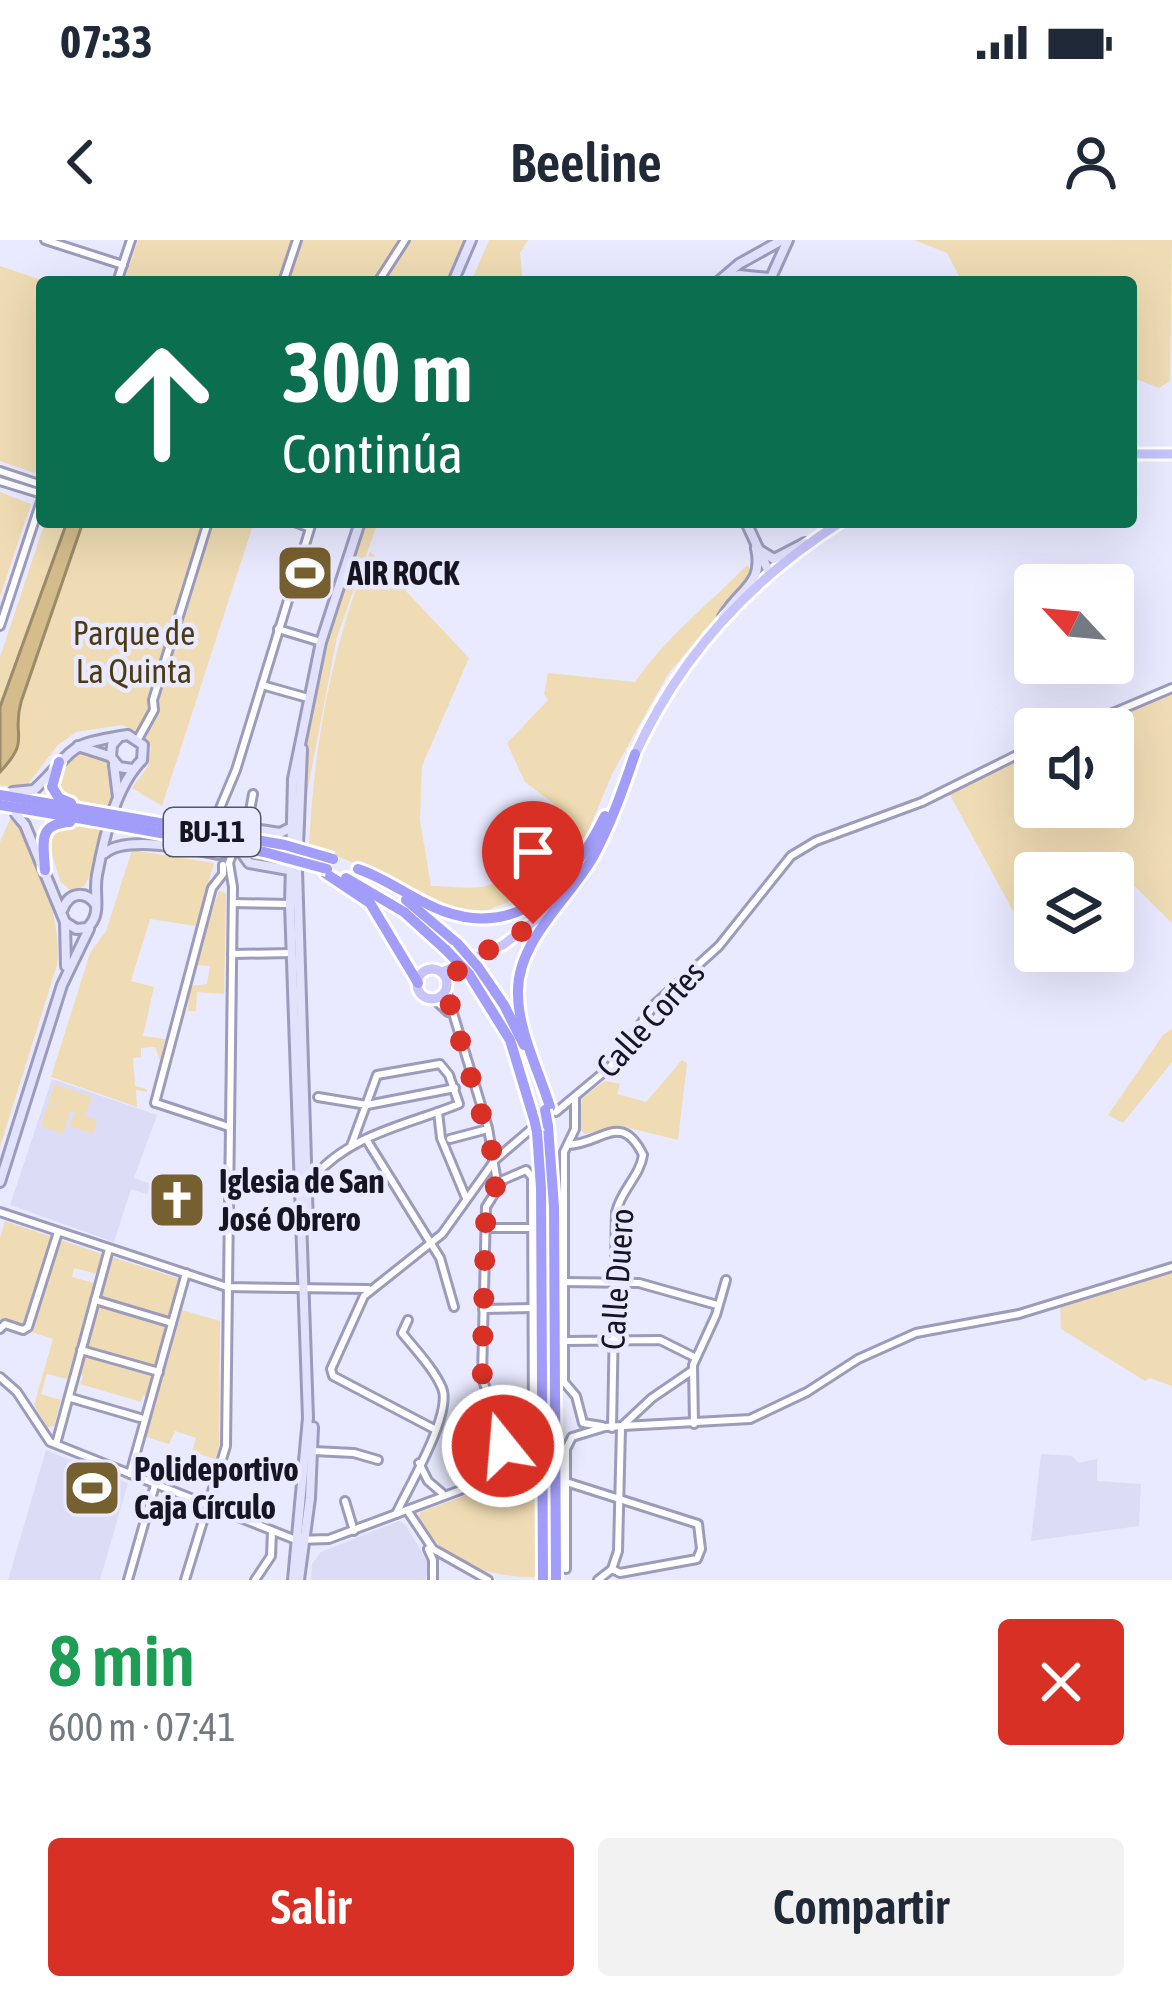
<!DOCTYPE html>
<html lang="es">
<meta charset="utf-8">
<style>
:root{--surface:#fff;--page:#f2f2f3;--text:#1f2937;--muted:#747a83;--accent:#d93025}
body{margin:0;font-family:"Asap Condensed",sans-serif;background:var(--page);color:var(--text);height:100vh;display:flex;flex-direction:column;font-size:45px;white-space:nowrap}
*{box-sizing:border-box;margin:0}
p{font-size:39px;color:var(--muted)}
.icon{flex:none;width:66px;height:66px;fill:none;stroke:currentColor;stroke-width:2;stroke-linecap:round;stroke-linejoin:round}
.map{position:relative;height:1340px;overflow:hidden}
.side{display:flex;flex-direction:column;background:var(--surface);flex:1}
.side>*{flex:none}
.guide{position:absolute;left:36px;top:36px;width:1101px;height:252px;border-radius:12px;box-shadow:0 12px 48px #0002;background:#0b6e4f;color:#fff;overflow:hidden}
.needle{width:78px;rotate:296deg}
.fabs{position:absolute;left:1014px;top:324px;display:grid;gap:24px}
.fabs a{display:grid;place-items:center;width:120px;height:120px;border-radius:12px;background:var(--surface);box-shadow:0 12px 48px #0002;font-size:60px}
.pin{position:absolute;display:grid;place-items:center;width:102px;height:102px;color:#fff;margin:-123px -51px;border-radius:50% 50% 50% 0;rotate:-45deg;box-shadow:0 0 12px #0007}
.pin .icon{rotate:45deg}
.me{position:absolute;width:132px;margin:-66px;rotate:343deg;stroke-linejoin:round;filter:drop-shadow(0 0 9px #0008)}
.turn{display:flex;align-items:center;gap:42px;height:252px;padding:0 48px;font-size:54px}
.turn .icon{width:156px;height:156px;stroke-width:2.5}
.turn b{display:block;font-size:84px;line-height:102px}
.round{display:grid;place-items:center;flex:none;width:126px;height:126px;border-radius:12px;background:var(--page)}
.headline{display:flex;align-items:center;justify-content:space-between;height:204px;padding:0 48px}
h1{font-size:72px;font-weight:600;line-height:90px;color:#1e9e55}
.button{display:flex;gap:24px;margin-top:auto;padding:24px 48px}
.button a{flex:1;height:138px;border-radius:12px;background:var(--accent);color:#fff;font-size:48px;font-weight:600;line-height:138px;text-align:center}
.button a+a{background:var(--page);color:var(--text)}
.status{display:flex;justify-content:space-between;align-items:center;height:84px;padding:0 60px;background:var(--surface);direction:ltr}
.status svg{height:33px;fill:currentColor}
header{display:flex;justify-content:space-between;align-items:center;height:156px;padding:0 48px;background:var(--surface);font-size:54px;font-weight:600}
.map>svg:first-child{display:block}
.built{fill:#dcdcf6}
.green{fill:#efdcb4}
.water{fill:#d4bc8b;stroke:#9b8a6b;stroke-width:3}
.lines{fill:none;stroke-linecap:round;stroke-linejoin:round}
.street-casing{stroke:#9c9bbc;stroke-width:12}
.secondary-casing{stroke:#9c9bbc;stroke-width:14}
.primary-casing{stroke:#fff;stroke-width:15}
.highway-casing{stroke:#fff;stroke-width:16}
.street{stroke:#fff;stroke-width:6}
.secondary{stroke:#e3e2fd;stroke-width:8}
.primary{stroke:#c7c4fb;stroke-width:9}
.highway{stroke:#a29df9;stroke-width:10}
.highway-bridge-casing{stroke:#fff;stroke-width:16;stroke-linecap:butt}
.highway-bridge{stroke:#a29df9;stroke-width:10}
.route{stroke:#d93025;stroke-width:21;stroke-dasharray:0 37.8}
.labels{text-anchor:middle;stroke-width:9;stroke-linejoin:round;paint-order:stroke}
.shield{fill:#e9eaff;stroke:#555564;stroke-width:3}
.shield-label{font-size:30px;font-weight:bold;fill:#161521}
.poi-label{font-size:33px;font-weight:bold;fill:#161521;stroke:#e9eaff;text-anchor:start}
.park-label{font-size:33px;fill:#4c3a13;stroke:#e9eaff}
.street-label{font-size:33px;fill:#161521;stroke:#e9eaff}
</style>
<div class="status"><b>07:33</b><svg viewBox="0 0 49 12"><path d="M0 12V9h3v3zM5 12V6h3v6zM10 12V3h3v9zM15 12V0h3v12zM26 1h20v11H26zM47 4h2v5h-2z"/></svg></div>
<header><svg class="icon" aria-label="back" viewBox="0 0 24 24"><path d="M15 5l-7 7 7 7"/></svg>Beeline<svg class="icon" aria-label="person" viewBox="0 0 24 24"><circle cx="12" cy="8" r="4"/><path d="M4 21q1-7 8-7t8 7"/></svg></header>
<div class="map">
<svg width="1172" height="1340" viewBox="0 0 1172 1340">
<rect width="100%" height="100%" fill="#e9eaff"/>
<g class="built">
<polygon points="52,839 157,875 134,938 151,944 147,954 131,949 114,1002 10,965"/>
<polygon points="46,1210 128,1243 100,1340 8,1340"/>
<polygon points="1041,1214 1072,1216 1079,1223 1097,1219 1097,1241 1141,1244 1139,1286 1031,1301"/>
<polygon points="399,1281 405,1284 428,1323 426,1340 311,1340 312,1324 321,1312"/>
</g>
<g class="green">
<polygon points="138,0 402,0 375,42 124,42"/>
<polygon points="408,0 467,0 449,42 381,42"/>
<polygon points="489,0 528,0 520,13 523,42 471,42"/>
<polygon points="914,0 1172,0 1170,141 1159,148 1131,137 1131,42 962,42 947,13"/>
<polygon points="0,26 47,42 42,42 40,235 0,221"/>
<polygon points="0,252 31,264 0,357"/>
<polygon points="45,282 254,282 162,566 132,548 148,526 151,507 144,494 122,485 76,492 58,505 24,549 0,545 0,417"/>
<path d="M363,282H378L337,397L307,553C291,472 338,361 363,282Z"/>
<path d="M370,312L413,343L406,351L469,418L422,526L420,580L431,646C447,646 465,649 481,647C516,642 551,596 553,563L525,542L507,503L548,460L544,454L548,433L635,442C666,397 709,364 747,325L754,333L668,434L612,534L577,618L546,648L485,671L456,669L421,658L379,633L309,605C314,506 332,404 370,312Z"/>
<polygon points="1172,454 1172,683 1112,624 1105,633 1035,633 1035,702 1031,704 945,546 1035,501 1035,567 1113,567 1113,489 1072,489"/>
<path d="M82,510L104,517C122,550 104,615 84,646L70,650L60,641L47,597L66,585L88,588L91,564L65,557L57,547L64,526Z"/>
<path d="M10,579L18,585C37,631 63,675 57,725L0,907V602Z"/>
<polygon points="132,610 214,623 196,686 150,679 131,741 154,747 143,796 165,799 160,821 155,807 141,808 141,817 133,818 135,846 147,849 147,852 136,850 137,867 51,837 90,713 106,691"/>
<polygon points="219,650 226,654 224,754 197,752 196,771 188,771 189,746 207,744 210,726 195,725"/>
<polygon points="1172,789 1172,822 1123,883 1108,875 1163,795"/>
<polygon points="682,820 687,823 678,900 621,886 585,894 579,888 582,858 605,841 620,844 617,854 646,862"/>
<polygon points="55,844 92,857 85,876 97,881 93,894 69,886 75,872 71,870 63,894 41,886 48,864 60,867 48,862"/>
<polygon points="5,981 52,997 24,1085 0,1081 0,998"/>
<polygon points="61,1000 102,1014 97,1034 74,1028 72,1037 94,1043 67,1139 47,1134 41,1154 61,1160 54,1186 47,1187 34,1165 53,1099 32,1092"/>
<polygon points="112,1017 180,1039 170,1077 101,1057"/>
<polygon points="1172,1030 1172,1146 1150,1138 1145,1141 1061,1089 1060,1064"/>
<polygon points="98,1067 167,1087 156,1126 87,1106"/>
<polygon points="182,1070 220,1081 219,1206 215,1219 192,1212 196,1198 175,1191 169,1204 146,1197"/>
<polygon points="84,1115 154,1135 148,1157 143,1155 141,1162 80,1144 83,1136 78,1134"/>
<path d="M532,1217H537V1337C489,1338 443,1323 419,1279L420,1272L500,1243Z"/>
</g>
<path class="water" d="M67,282H83L21,462C11,498 32,498 0,532V467Z"/>
<g class="lines">
<g class="street-casing">
<g id="street">
<polyline points="45,0 123,25"/>
<polyline points="117,42 131,0"/>
<polyline points="283,42 297,0"/>
<polyline points="378,42 405,0"/>
<polyline points="0,231 42,245"/>
<polyline points="0,241 42,254"/>
<polyline points="294,282 310,288"/>
<polyline points="0,386 42,258"/>
<polyline points="278,389 321,402"/>
<polyline points="262,445 308,458"/>
<polyline points="1075,489 1172,448"/>
<polyline points="138,499 154,470 153,460 208,282"/>
<polyline points="215,580 236,530 312,282"/>
<polyline points="247,588 253,554"/>
<polyline points="233,663 289,664"/>
<polyline points="232,714 292,713"/>
<polyline points="446,750 488,888 497,942"/>
<polyline points="433,758 448,772"/>
<polyline points="318,857 367,865 455,848"/>
<polyline points="575,859 575,889 564,912 564,1142 576,1156 583,1183 602,1186"/>
<polyline points="155,863 212,648 223,634 223,625"/>
<polyline points="156,863 229,887"/>
<polyline points="438,872 441,898 466,958"/>
<polyline points="556,872 610,827 655,764 719,706 791,616 816,601 922,562 1035,506"/>
<polyline points="366,899 440,1018 454,1067"/>
<polyline points="450,899 484,890"/>
<path d="M568,905C602,904 621,870 643,915C640,936 621,950 616,972L612,1188"/>
<path d="M307,937H314C350,894 410,884 459,864L449,835L440,824L377,835L351,906"/>
<polyline points="0,972 227,1047 368,1049"/>
<polyline points="485,988 532,988"/>
<polyline points="564,1042 639,1043 717,1065"/>
<polyline points="95,1060 172,1083"/>
<polyline points="483,1069 532,1068"/>
<polyline points="0,1089 5,1084 23,1090 28,1087 58,992"/>
<polyline points="566,1101 660,1100 696,1118"/>
<polyline points="81,1110 159,1132"/>
<polyline points="0,1137 17,1152 50,1202 296,1300 329,1299 506,1233 526,1218 533,1196 532,937 526,930 503,940 486,967 482,1138 503,1197 496,1222 465,1248"/>
<polyline points="71,1158 140,1178"/>
<path d="M500,1172C515,1179 525,1173 532,1158"/>
<polyline points="694,1184 693,1125 716,1075 726,1040"/>
<polyline points="621,1187 652,1158 693,1130"/>
<polyline points="436,1190 333,1136 331,1129 364,1056 442,994 495,920 530,890"/>
<polyline points="56,1204 109,1009"/>
<polyline points="313,1211 354,1213 378,1220"/>
<polyline points="419,1223 428,1241 442,1253"/>
<polyline points="130,1234 186,1033"/>
<polyline points="566,1242 698,1284 701,1309 697,1319 620,1333 612,1329"/>
<polyline points="345,1261 354,1291"/>
<polyline points="407,1270 433,1309 488,1340"/>
<path d="M396,1274C408,1248 453,1173 442,1148C434,1129 415,1109 402,1093L408,1080"/>
<polyline points="428,1309 433,1320 433,1340"/>
<polyline points="566,1329 566,1209 572,1197 605,1187 750,1179 807,1152 858,1119 916,1093 1019,1074 1172,1027"/>
<polyline points="128,1340 155,1245"/>
<polyline points="185,1340 226,1206 233,647 229,623 235,606"/>
<polyline points="255,1340 271,1316 272,1291"/>
<polyline points="598,1340 612,1329 618,1311 621,1188"/>
</g>
</g>
<g class="secondary-casing">
<g id="secondary">
<polyline points="724,41 739,35 770,38"/>
<polyline points="453,42 471,0"/>
<polyline points="718,42 739,24 782,0"/>
<polyline points="769,42 788,0"/>
<polyline points="746,282 769,332"/>
<polyline points="756,308 774,319 805,303"/>
<path d="M723,377C740,348 764,345 756,308"/>
<polyline points="119,497 112,505 111,517 119,527 132,529"/>
<polyline points="78,506 109,516"/>
<polyline points="302,509 297,630 308,986"/>
<polyline points="114,525 118,557"/>
<path d="M13,552L34,550C79,508 61,505 128,495L143,505L142,520C115,547 104,598 97,635C93,655 103,674 87,688L76,689L65,682L25,585L16,574"/>
<polyline points="238,597 247,588 280,593 290,588"/>
<polyline points="236,605 249,623 289,630"/>
<path d="M105,613C126,595 193,609 219,614L235,606L237,592L229,581L215,580L203,589"/>
<path d="M63,669C69,652 86,650 96,665"/>
<polyline points="65,682 66,726"/>
<polyline points="0,942 62,745 89,689"/>
<polyline points="293,1340 308,1178 290,664 293,539 321,402 360,282"/>
<polyline points="299,1340 310,1258 313,1187"/>
</g>
</g>
<g class="primary-casing">
<g id="primary">
<polyline points="1131,214 1172,214"/>
<path d="M633,519C678,418 748,341 841,282"/>
<circle cx="432" cy="744" r="15"/>
<polyline points="442,732 503,705 550,669"/>
</g>
</g>
<g class="highway-casing">
<g id="highway">
<polyline points="59,522 52,547 59,558 71,563"/>
<polyline points="0,555 91,571"/>
<polyline points="0,565 89,580"/>
<path d="M358,629C388,639 413,660 443,671C522,700 574,639 605,576"/>
<path d="M45,630C44,604 36,584 70,582"/>
<polyline points="325,633 370,663 418,743"/>
<polyline points="346,638 404,672 446,710"/>
<polyline points="406,660 458,704"/>
<polyline points="478,727 504,765 524,805"/>
<polyline points="469,734 510,800 534,879"/>
<path d="M550,867C539,831 517,789 518,751C518,700 569,659 593,617C611,584 623,549 635,514"/>
<polyline points="548,886 554,967 556,1340"/>
<polyline points="537,892 541,948 543,1340"/>
</g>
</g>
<use href="#street" class="street"/>
<use href="#secondary" class="secondary"/>
<use href="#primary" class="primary"/>
<use href="#highway" class="highway"/>
<g class="highway-bridge-casing">
<g id="highway-bridge">
<polyline points="91,571 285,605 333,619"/>
<polyline points="89,580 264,612 327,629"/>
<polyline points="458,704 478,727"/>
<polyline points="446,710 469,734"/>
<polyline points="545,870 548,886"/>
<polyline points="534,879 537,892"/>
</g>
</g>
<use href="#highway-bridge" class="highway-bridge"/>
</g>
<g class="lines">
<path class="route" d="M503,1206C504,1178 486,1159 482,1132L486,968L497,943V929L446,750C449,723 510,702 533,684"/>
</g>
<defs>
<g id="stadium-square" transform="scale(3)"><rect x="-9" y="-9" width="18" height="18" rx="4" fill="#776030" stroke="#e9eaff"/><path d="M0-5a6.5 5 0 1 0 0 10a6.5 5 0 1 0 0-10ZM-3.5-1.8h7v3.6h-7Z" fill="#fff"/></g>
<g id="church-square" transform="scale(3)"><rect x="-9" y="-9" width="18" height="18" rx="4" fill="#776030" stroke="#e9eaff"/><path d="M-1.2-6h2.4v3.5h3.3v2.4h-3.3V6h-2.4V-.1h-3.3v-2.4h3.3Z" fill="#fff"/></g>
</defs>
<g fill-rule="evenodd">
<use href="#stadium-square" x="305" y="333"/>
<use href="#church-square" x="177" y="960"/>
<use href="#stadium-square" x="92" y="1248"/>
</g>
<g class="labels">
<rect class="shield" x="164" y="568" width="96" height="48" rx="9"/>
<g class="shield-label">
<text x="212" y="602">BU-11</text>
</g>
<g class="poi-label">
<text x="347" y="345">AIR ROCK</text>
<text x="219" y="953">Iglesia de San<tspan x="219" dy="38">José Obrero</tspan></text>
<text x="134" y="1241">Polideportivo<tspan x="134" dy="38">Caja Círculo</tspan></text>
</g>
<g class="park-label">
<text x="134" y="405">Parque de<tspan x="134" dy="38">La Quinta</tspan></text>
</g>
<g class="street-label">
<text transform="translate(650 779) rotate(-48)" y="12">Calle Cortes</text>
<text transform="translate(617 1039) rotate(-86)" y="12">Calle Duero</text>
</g>
</g>
</svg>
<div class="fabs">
<a><svg class="needle" viewBox="-14 -14 28 28"><path d="M0-13l5 13h-10z" fill="#e53935"/><path d="M0 13l5-13h-10z" fill="#747a83"/></svg></a>
<a><svg class="icon" aria-label="sound" viewBox="0 0 24 24"><path d="M4 9h4l5-4v14l-5-4H4zM17 9q2 3 0 6"/></svg></a>
<a><svg class="icon" aria-label="layers" viewBox="0 0 24 24"><path d="M12 4l9 5-9 5-9-5zM3 14l9 5 9-5"/></svg></a>
</div>
<div class="pin" style="left:533px;top:684px;background:#d93025"><svg class="icon" aria-label="arrive" viewBox="0 0 24 24"><path d="M6 21V4h12l-3 4 3 4H6"/></svg></div>
<svg class="me" style="left:503px;top:1206px" viewBox="-20 -20 40 40"><circle r="17" fill="#d93025" stroke="#fff" stroke-width="3"/><path d="M0-11L8 9 0 5-8 9z" fill="#fff"/></svg>
<div class="guide">
<div class="turn"><svg class="icon" aria-label="ahead" viewBox="0 0 24 24"><path d="M12 20V5M6 11l6-6 6 6"/></svg><div><b>300 m</b>Continúa</div></div>
</div>
</div>
<section class="side">
<div class="headline"><div><h1>8 min</h1><p>600 m · 07:41</p></div><a class="round" style="background:#d93025;color:#fff"><svg class="icon" aria-label="close" viewBox="0 0 24 24"><path d="M6 6l12 12M18 6L6 18"/></svg></a></div>
<div class="button"><a>Salir</a><a>Compartir</a></div>
</section>
